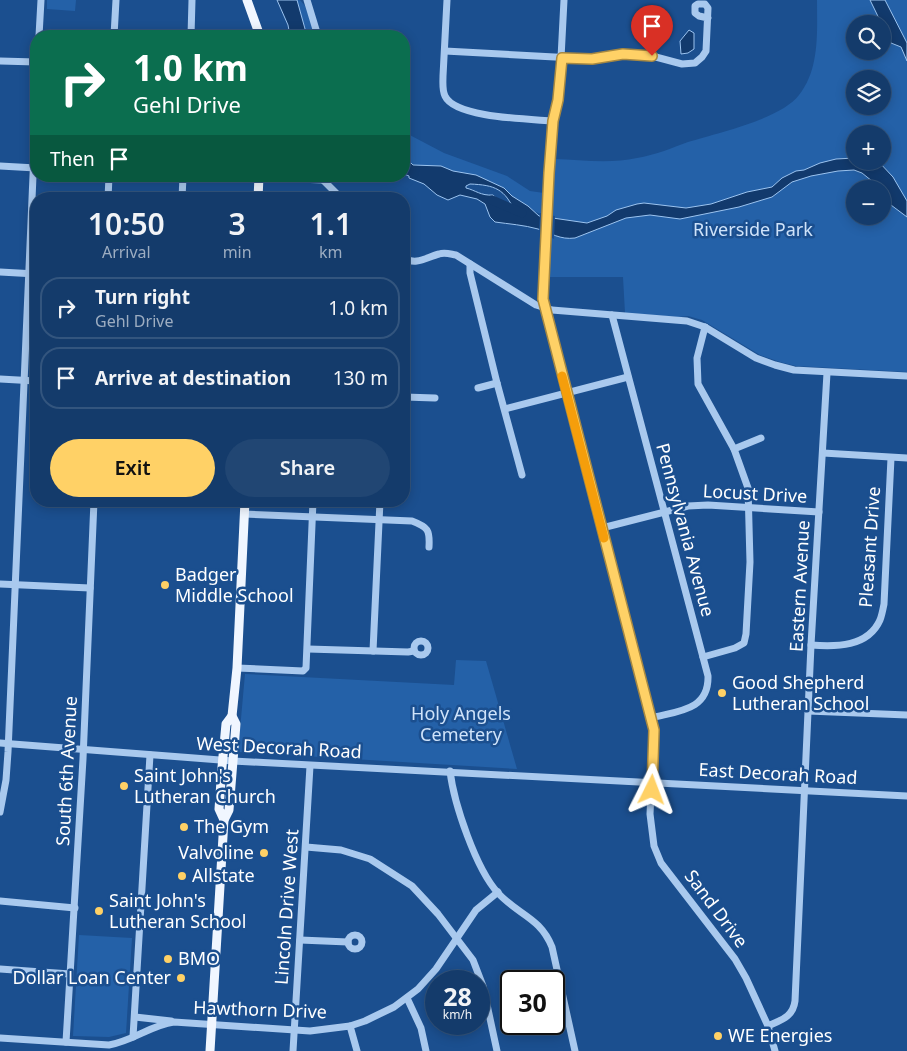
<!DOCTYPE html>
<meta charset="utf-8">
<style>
:root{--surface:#143b6b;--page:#214673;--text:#f1f3f6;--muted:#9dadc1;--line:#33557e;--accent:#ffd166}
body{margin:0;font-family:"Noto Sans",sans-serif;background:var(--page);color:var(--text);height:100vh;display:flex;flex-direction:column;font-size:19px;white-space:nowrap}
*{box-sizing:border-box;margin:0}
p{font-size:16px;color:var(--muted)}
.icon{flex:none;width:28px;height:28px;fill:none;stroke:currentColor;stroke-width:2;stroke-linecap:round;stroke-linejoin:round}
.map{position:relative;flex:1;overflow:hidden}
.sheet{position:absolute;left:30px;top:192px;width:380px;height:315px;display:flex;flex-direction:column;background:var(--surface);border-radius:20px;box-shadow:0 2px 12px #0003,0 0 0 1px var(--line)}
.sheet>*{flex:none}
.top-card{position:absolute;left:30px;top:30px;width:380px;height:152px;border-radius:20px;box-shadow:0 2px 12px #0003,0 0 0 1px var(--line);background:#0b6e4f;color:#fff;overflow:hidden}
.buttons{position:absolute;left:846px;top:15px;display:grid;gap:10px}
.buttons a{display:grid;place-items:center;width:45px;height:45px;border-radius:50%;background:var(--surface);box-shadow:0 2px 12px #0003,0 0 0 1px var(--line);font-size:25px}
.speed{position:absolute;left:425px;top:970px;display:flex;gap:10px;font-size:25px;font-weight:700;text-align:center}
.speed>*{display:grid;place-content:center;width:65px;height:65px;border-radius:50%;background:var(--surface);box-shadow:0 2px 12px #0003,0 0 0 1px var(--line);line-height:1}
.speed small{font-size:12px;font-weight:400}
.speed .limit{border:2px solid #111;border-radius:8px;background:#fff;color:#111}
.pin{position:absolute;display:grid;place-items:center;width:42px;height:42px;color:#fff;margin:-51px -21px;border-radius:50% 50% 50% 0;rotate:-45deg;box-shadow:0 0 5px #0007}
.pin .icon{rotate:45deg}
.me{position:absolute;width:55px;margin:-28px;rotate:3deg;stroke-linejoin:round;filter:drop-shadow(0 0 4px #0008)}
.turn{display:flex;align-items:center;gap:18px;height:105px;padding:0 20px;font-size:22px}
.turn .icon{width:65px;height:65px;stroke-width:2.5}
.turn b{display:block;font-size:35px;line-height:42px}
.then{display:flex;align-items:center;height:48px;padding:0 20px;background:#0003;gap:10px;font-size:19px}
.eta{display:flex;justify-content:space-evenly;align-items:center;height:85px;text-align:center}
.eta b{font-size:30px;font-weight:600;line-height:35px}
.button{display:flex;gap:10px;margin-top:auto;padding:10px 20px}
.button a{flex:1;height:58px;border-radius:30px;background:var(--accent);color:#111;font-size:20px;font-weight:600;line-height:58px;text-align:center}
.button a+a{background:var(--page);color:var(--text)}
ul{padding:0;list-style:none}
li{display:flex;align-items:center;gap:15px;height:62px;margin:0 10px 8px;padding:0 10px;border:2px solid var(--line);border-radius:20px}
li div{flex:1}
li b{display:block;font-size:19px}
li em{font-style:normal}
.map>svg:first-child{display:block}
.green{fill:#2461a8;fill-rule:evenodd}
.water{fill:#123a6d;stroke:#9cc4f0;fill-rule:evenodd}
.pier{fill:#1b4f8f}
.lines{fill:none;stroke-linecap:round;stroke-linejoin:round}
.river{stroke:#123a6d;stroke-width:9}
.minor{stroke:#a9c9ee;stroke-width:7}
.major{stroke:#f0f6ff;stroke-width:9}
.route-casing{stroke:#a68842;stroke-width:12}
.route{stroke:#ffd166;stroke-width:9}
.slow{stroke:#f59e0b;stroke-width:9}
.poi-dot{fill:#ffd166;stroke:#1b4f8f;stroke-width:2}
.labels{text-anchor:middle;stroke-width:5;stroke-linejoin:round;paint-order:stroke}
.park-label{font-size:18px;fill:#cfe3fa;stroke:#1b4f8f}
.street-label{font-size:18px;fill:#fff;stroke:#1b4f8f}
.poi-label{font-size:18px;fill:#fff;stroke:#1b4f8f;text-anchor:start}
</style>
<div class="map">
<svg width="907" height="1051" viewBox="0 0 907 1051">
<rect width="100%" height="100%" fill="#1b4f8f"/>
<g class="green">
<polygon points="47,0 76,0 75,11 47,9"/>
<polygon points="300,0 305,6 316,36 305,36 296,1"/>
<path d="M817,0H907V372L796,366L780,362L760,355L702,320L688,316L678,317L625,313L623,277H548L554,159C581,160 611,164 637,158C655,155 672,148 688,142C717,133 781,119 799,95C820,69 817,31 817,0ZM855,24H882V51H855ZM855,79H882V106H855ZM855,134H882V161H855ZM855,189H882V216H855Z"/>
<polygon points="404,132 444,153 507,176 530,191 544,193 543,215 524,207 490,183 416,166 404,162"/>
<polygon points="456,660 486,661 517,769 238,752 245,674 454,685"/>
<polygon points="79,935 132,938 126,1033 109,1037 73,1036"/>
</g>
<g class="water">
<polygon points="277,0 297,0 307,36 290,36 288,25"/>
<polygon points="870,0 885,0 907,43 907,61 901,47 891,43"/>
<polygon points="689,30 694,33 694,49 688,53 681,54 680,41"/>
<path d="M855,158V161H878L893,177L907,201V217L887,202L882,189L862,173L854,170L838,171L811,176L792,182L772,197L739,207L680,219L650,215L626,218L575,238C560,240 551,233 538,229C524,225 509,224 495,222L490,217L485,204L477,199L460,195L448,200L437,195L424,184L409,178V176L404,174V161L411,163L413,165L441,166L453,171L476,175L504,188L512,196L528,206L539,216L587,223L607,216L616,210L637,204L644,203L686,208L711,204L747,192L772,187L782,178L796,171L804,170L820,163L836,159ZM470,184C495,185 505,189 515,212L508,209L493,195C481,196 475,190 466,188V186Z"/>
</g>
<polygon class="pier" points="540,213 555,216 554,239 539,232"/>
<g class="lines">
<polyline class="river" points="492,200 522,213"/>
<g class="minor">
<polyline points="307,0 318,36"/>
<path d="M447,0L443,76C443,82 442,90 445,96C455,118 530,119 553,121"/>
<polyline points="564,0 561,58 558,100 553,121 548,190 543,299 544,307 654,730 650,814 654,846 661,863 735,959 746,978 768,1026 775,1051"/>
<polyline points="39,36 41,0"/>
<polyline points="114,36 116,0"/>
<polyline points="191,36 192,0"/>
<polyline points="445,51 592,59 623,54 652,56 682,64 695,63 702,57 706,51 708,8 705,4 698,4 695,6 695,13 699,16 708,18"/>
<polyline points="0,61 36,62"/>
<polyline points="0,166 36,168"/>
<polyline points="225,176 323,180"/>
<polyline points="321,178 342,199"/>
<polyline points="108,199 109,176"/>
<polyline points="182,199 183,176"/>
<path d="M404,258C416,266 427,257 439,254C445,252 450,254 456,255L536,305L552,310L687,321L705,327L756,358L775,365L794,370L907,376"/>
<polyline points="470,264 470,273 497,383 522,475"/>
<polyline points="0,272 36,274"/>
<polyline points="404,287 406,260"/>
<path d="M612,315L708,676C709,711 677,711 651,718"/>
<polyline points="0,379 36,381"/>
<polyline points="478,388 497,383"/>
<polyline points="404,397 435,398"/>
<polyline points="505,409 628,377"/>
<polyline points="734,449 761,438"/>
<polyline points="823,453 907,458"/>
<path d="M244,514L412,521C428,527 430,530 429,547"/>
<polyline points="602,528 688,506 708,505 819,512"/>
<polyline points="0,584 90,588"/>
<circle cx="421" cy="648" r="7"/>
<path d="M811,645C836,647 868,647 880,620C882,615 883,609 884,604L891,458"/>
<polyline points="308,649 408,652 414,651"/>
<polyline points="373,651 380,501"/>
<polyline points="703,657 735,648 744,643 746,634 750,562 748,488 734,449 698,384 697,358 705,327"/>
<polyline points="237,668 303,671 306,668 313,501"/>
<polyline points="808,711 907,715"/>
<polyline points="0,743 233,761 907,796"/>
<path d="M450,771C454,804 476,869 498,893C518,915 540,917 552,947L575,1051"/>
<polyline points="0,812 6,780 8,752 36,107"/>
<polyline points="306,847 341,850 370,859 412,886 438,914 473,960 483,986 497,1051"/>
<polyline points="0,901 75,908"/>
<circle cx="355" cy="942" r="7"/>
<polyline points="300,940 348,942"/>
<polyline points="0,969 70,974"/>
<polyline points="407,998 421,1028 426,1051"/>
<polyline points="135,1017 171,1021"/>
<polyline points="350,1026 357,1051"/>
<path d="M768,1026C781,1020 793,1017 795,1001L811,645L827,373"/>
<polyline points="133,1037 150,755"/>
<path d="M0,1038L109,1045C133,1041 151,1025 174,1022L310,1031L350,1026L365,1021L394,1007L418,989L436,969L476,910L498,892"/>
<polyline points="66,1042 83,759 94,501"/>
<polyline points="293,1051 310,766"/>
</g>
<g class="major">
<polyline points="247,0 260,36"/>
<polyline points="258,199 259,176"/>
<polyline points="224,820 219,809 222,767 226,724 232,716"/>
<polyline points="210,1051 224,820 229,810 236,724 232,716 237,668 245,501"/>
</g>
</g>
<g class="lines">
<g class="route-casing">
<polyline id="route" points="652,790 654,730 543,299 549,173 553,121 558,100 562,58 592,59 623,54 652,56"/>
</g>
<use href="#route" class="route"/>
<polyline class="slow" points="562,376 604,538"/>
</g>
<g class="poi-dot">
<circle cx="165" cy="585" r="5"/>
<circle cx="722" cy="693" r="5"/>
<circle cx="124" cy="786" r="5"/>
<circle cx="184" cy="827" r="5"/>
<circle cx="264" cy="853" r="5"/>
<circle cx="182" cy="876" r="5"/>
<circle cx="99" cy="911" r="5"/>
<circle cx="168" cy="959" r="5"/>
<circle cx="181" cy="978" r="5"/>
<circle cx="718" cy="1036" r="5"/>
</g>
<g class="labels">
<g class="park-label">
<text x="753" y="236">Riverside Park</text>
<text x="461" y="720">Holy Angels<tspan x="461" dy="21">Cemetery</tspan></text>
</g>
<g class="street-label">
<text transform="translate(755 494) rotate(3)" y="6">Locust Drive</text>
<text transform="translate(685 530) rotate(75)" y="6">Pennsylvania Avenue</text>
<text transform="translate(870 547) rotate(-86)" y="6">Pleasant Drive</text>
<text transform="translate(800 586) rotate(-87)" y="6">Eastern Avenue</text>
<text transform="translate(279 748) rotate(3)" y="6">West Decorah Road</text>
<text transform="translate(67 771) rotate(-87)" y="6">South 6th Avenue</text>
<text transform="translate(778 774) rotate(3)" y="6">East Decorah Road</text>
<text transform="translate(287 907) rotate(-86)" y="6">Lincoln Drive West</text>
<text transform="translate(716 909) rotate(53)" y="6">Sand Drive</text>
<text transform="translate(260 1010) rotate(2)" y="6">Hawthorn Drive</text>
</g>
<g class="poi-label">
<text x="175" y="581">Badger<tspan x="175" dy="21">Middle School</tspan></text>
<text x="732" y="689">Good Shepherd<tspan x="732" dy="21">Lutheran School</tspan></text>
<text x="134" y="782">Saint John's<tspan x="134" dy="21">Lutheran Church</tspan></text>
<text x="194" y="833">The Gym</text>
<text x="254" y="859" text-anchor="end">Valvoline</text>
<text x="192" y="882">Allstate</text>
<text x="109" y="907">Saint John's<tspan x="109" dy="21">Lutheran School</tspan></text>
<text x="178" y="965">BMO</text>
<text x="171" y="984" text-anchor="end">Dollar Loan Center</text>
<text x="728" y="1042">WE Energies</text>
</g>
</g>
</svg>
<div class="buttons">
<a><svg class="icon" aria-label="search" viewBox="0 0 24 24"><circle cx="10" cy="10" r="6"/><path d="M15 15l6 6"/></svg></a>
<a><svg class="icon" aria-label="layers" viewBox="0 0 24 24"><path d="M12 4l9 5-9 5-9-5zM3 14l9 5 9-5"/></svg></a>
<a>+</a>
<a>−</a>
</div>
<div class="speed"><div>28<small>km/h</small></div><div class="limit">30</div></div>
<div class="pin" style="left:652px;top:56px;background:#d93025"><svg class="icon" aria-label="arrive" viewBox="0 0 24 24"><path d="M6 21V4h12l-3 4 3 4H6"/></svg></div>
<svg class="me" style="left:652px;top:790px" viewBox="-20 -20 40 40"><path d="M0-17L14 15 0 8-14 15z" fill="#ffd166" stroke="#fff" stroke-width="4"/></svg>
<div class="top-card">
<div class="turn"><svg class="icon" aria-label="right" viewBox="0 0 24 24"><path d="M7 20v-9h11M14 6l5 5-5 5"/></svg><div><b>1.0 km</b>Gehl Drive</div></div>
<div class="then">Then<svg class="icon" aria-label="arrive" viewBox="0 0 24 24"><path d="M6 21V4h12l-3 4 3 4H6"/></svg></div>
</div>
<section class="sheet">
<div class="eta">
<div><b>10:50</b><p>Arrival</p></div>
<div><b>3</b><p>min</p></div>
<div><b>1.1</b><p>km</p></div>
</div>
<ul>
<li><svg class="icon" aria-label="right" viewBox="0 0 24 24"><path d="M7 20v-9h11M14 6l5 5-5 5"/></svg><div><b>Turn right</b><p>Gehl Drive</p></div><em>1.0 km</em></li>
<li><svg class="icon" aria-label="arrive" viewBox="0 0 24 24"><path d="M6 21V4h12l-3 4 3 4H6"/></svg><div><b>Arrive at destination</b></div><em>130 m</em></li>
</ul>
<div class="button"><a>Exit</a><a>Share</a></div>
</section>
</div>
